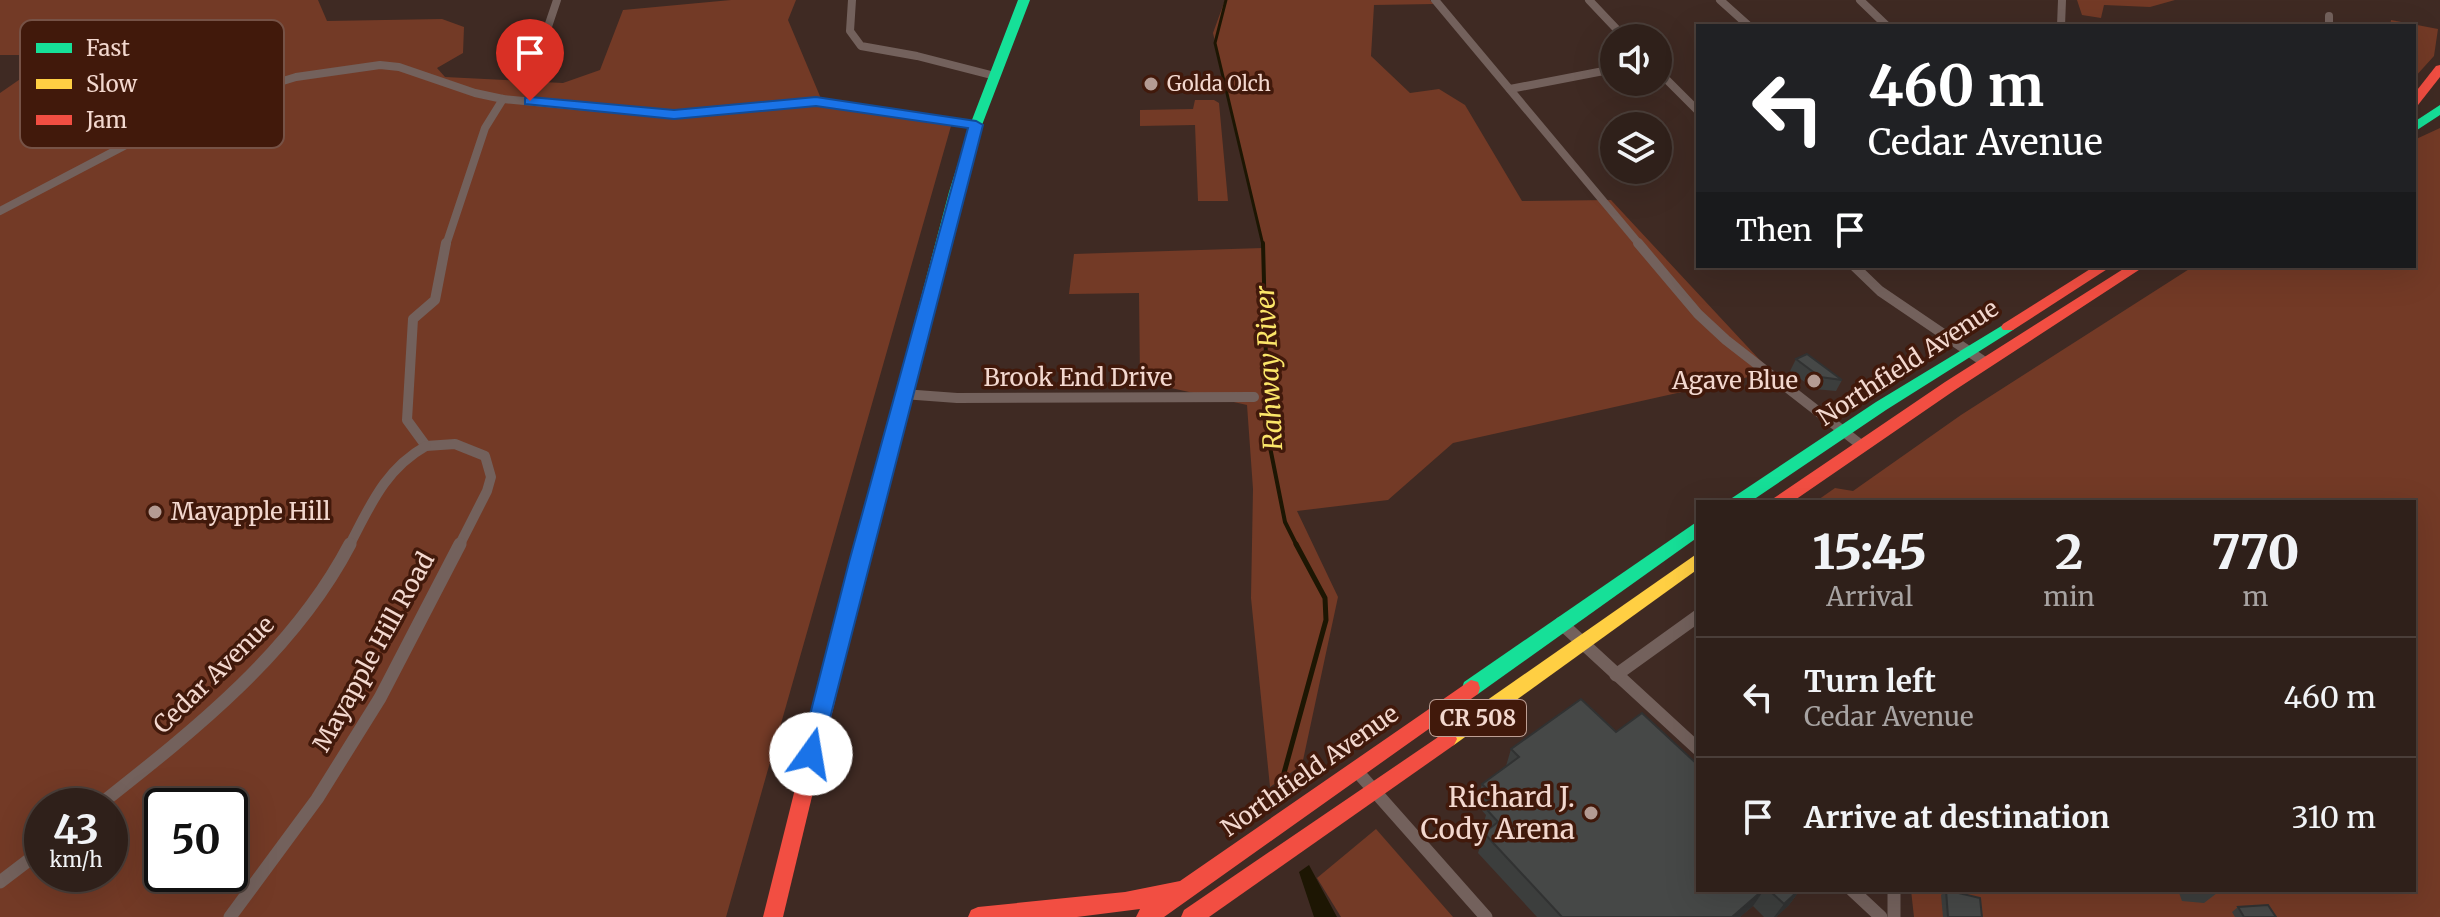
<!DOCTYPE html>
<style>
:root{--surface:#2f201a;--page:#3b2d27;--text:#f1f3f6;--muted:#a7a3a2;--line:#4a3e39}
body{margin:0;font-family:Merriweather,serif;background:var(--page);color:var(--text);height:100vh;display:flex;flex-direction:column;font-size:30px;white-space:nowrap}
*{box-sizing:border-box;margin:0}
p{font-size:26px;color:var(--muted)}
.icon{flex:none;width:44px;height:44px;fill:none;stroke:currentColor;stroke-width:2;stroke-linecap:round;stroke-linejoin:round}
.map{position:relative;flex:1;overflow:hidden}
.side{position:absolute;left:1696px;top:500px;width:720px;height:392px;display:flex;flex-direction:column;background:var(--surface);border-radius:0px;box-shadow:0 8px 32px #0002,0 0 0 2px var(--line)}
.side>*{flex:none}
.guide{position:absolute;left:1696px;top:24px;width:720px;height:244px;border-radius:0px;box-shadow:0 8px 32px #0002,0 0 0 2px var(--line);background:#202124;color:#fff;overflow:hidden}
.tools{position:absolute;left:1600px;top:24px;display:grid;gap:16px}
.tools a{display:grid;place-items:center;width:72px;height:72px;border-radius:50%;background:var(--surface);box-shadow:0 8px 32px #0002,0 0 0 2px var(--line);font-size:40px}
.speed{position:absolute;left:24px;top:788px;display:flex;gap:16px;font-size:40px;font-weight:700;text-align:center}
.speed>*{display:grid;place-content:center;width:104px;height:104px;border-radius:50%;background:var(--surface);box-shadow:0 8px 32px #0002,0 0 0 2px var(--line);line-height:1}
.speed small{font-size:20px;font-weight:400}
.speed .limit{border:4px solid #111;border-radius:12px;background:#fff;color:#111}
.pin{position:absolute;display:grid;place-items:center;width:68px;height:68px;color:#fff;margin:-82px -34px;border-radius:50% 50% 50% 0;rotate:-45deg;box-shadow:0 0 8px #0007}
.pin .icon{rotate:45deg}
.me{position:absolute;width:88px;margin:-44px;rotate:13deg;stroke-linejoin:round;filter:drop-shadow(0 0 6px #0008)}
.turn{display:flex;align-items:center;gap:28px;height:168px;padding:0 40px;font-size:36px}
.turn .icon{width:104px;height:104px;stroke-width:2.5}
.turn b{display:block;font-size:56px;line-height:68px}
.then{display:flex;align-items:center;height:76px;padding:0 40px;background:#0003;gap:16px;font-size:30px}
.eta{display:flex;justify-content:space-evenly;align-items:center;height:136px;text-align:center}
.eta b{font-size:48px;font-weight:800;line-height:56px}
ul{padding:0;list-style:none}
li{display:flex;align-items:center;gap:24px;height:120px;padding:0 40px;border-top:2px solid var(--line)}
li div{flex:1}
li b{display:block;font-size:30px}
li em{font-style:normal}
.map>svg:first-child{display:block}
.green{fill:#733a26;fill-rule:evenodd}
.water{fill:#1d1603}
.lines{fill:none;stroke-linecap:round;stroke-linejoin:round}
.stream-far2{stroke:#1d1603;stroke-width:3}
.stream-far1{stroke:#1d1603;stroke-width:4}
.stream{stroke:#1d1603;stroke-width:5}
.street-far2{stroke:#73615c;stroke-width:8}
.street-far1{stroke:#73615c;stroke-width:10}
.street{stroke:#73615c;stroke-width:13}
.fast{fill:#16e098;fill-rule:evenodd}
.slow{fill:#ffcf43;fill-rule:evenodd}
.jam{fill:#f24e42;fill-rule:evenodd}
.wall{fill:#3c3e3d}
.shaded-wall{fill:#313232}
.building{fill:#464847;stroke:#313232;stroke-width:2}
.route{fill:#1a73e8;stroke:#114b97;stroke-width:2}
.poi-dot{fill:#b49b93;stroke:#41190b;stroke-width:3}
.labels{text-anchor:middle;stroke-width:7;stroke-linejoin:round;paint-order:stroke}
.far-poi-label{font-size:20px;fill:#f3d8cf;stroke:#41190b;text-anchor:start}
.shield{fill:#41190b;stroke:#be9f94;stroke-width:2}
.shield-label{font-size:22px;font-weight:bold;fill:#f3d8cf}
.street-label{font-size:24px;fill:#f3d8cf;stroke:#41190b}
.poi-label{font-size:24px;fill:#f3d8cf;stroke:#41190b;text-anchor:end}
.water-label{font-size:26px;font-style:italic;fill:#fce669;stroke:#41190b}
.near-poi-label{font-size:28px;fill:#f3d8cf;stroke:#41190b;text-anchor:end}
.key{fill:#41190b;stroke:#765246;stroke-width:2}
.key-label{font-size:22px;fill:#f3d8cf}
</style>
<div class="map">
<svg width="2440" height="917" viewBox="0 0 2440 917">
<rect width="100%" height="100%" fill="#3f2a23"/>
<g class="green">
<path d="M0,0H318L327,21L442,19L464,27L463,53L437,68L445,77L563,83L600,70L623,10L731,0H796L788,20L822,101L951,126L726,917H0V93L55,55H0ZM42,806H110V874H42ZM162,806H230V874H162Z"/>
<polygon points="1225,0 1430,0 1434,4 1374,5 1371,56 1410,93 1439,89 1465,105 1522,201 1611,200 1771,372 1453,443 1388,500 1297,511 1338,597 1302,765 1270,787 1251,598 1253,489 1247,405 1140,381 1139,293 1069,294 1074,254 1263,248 1213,33"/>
<polygon points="2077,0 2175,0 2150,7 2104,5 2101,18 2082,15"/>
<polygon points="2391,20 2438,29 2434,56 2414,78 2414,26 2390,26"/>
<polygon points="1195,100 1214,100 1219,103 1228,201 1198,201 1195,125 1140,126 1140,110 1193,109"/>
<polygon points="2440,128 2440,917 1914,917 1911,890 2414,890 2414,502 1815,502 1835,488 1853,491 1961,415 2194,266 2414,266 2414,140"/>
<polygon points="1376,829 1453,917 1341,917 1317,878"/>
</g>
<polygon class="water" points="1309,865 1337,917 1314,917 1299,872"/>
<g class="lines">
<polyline class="stream-far2" points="1226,0 1215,43 1263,245"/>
<polyline class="stream-far1" points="1263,243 1268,437 1285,522 1297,546"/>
<polyline class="stream" points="1284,773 1326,620 1325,598 1296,544"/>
<g class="street-far2">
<polyline points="852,0 850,31 861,46 917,56 995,76"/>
<polyline points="1435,0 1640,245"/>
<polyline points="1589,0 1625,38"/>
<polyline points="1720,0 1749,26"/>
<polyline points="1860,0 1887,26"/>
<polyline points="2329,16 2329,26"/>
<polyline points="2061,26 2062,0"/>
<polyline points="534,68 557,0"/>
<polyline points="1658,71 1698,111"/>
<polyline points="1510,89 1614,69"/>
<polyline points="0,211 126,145 260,88 296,77 380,65 399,67 475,93 503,99 674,115 816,102 976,125"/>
<polyline points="446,245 485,128 503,99"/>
</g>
<g class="street-far1">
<polyline points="446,243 435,300 413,319 407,420 426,446 455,444 485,456 491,477 487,491 459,546"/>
<polyline points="1638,243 1698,314 1726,340 1861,445"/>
<polyline points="1854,266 1880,291 1986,363"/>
<polyline points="903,394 957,398 1254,397"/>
<path d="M349,546C370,506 385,469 426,446"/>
</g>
<g class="street">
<polyline points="1561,623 1698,749"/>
<polyline points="1616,675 1698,616"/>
<polyline points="1355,769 1486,917"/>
<path d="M98,806C193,731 293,653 350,544"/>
<polyline points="0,882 42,850"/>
<polyline points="1852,890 1881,917"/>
<polyline points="1894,890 1894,917"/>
<polyline points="230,917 317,799 380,698 460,544"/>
</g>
<g class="fast">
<polygon points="1018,0 1030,0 982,125 963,192 885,493 883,497 871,497 869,493 949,192 970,125"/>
<polygon points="2440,105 2440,115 2414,132 2414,122"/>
<polygon points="2008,322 2015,327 2013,330 1886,410 1750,502 1730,502 1732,498 1876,402"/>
<polygon points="1698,521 1698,537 1478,694 1471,696 1464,694 1462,688 1464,682"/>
</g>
<polygon class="slow" points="1698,553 1698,569 1454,745 1447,747 1440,745 1437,739 1440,733"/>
<g class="jam">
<polygon points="2440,65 2440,77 2418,105 2414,106 2414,94 2436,66"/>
<polygon points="2095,266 2112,266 2013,330 2003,330 2001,327 2003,324"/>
<polygon points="2128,266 2145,266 1955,390 1792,502 1772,502 1774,498 1945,382"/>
<polygon points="877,487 883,489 885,493 783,917 763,917 869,493 871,489"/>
<polygon points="1471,680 1478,682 1480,688 1478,694 1164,917 1136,917 1140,909 1077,917 968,917 971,910 978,907 1125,892 1180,881"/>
<polygon points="1447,731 1454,733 1457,739 1454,745 1209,917 1181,917 1184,910"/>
</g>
</g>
<g class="wall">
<polygon points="1796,359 1842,380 1836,391 1814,389 1790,371"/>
<polygon points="1511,749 1698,890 1800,890 1789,905 1776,917 1764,917 1753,906 1740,917 1537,917 1478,853 1484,834 1481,832 1486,815 1476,804 1482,784 1506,766"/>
<polygon points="1946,890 1982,917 1943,917 1941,895"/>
<polygon points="2178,890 2215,890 2217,893 2204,903 2182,901"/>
<polygon points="2238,907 2276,917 2235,917 2232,912"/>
</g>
<g class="shaded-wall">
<polygon points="1763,890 1764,890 1753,906 1740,917 1732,917"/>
<polygon points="1799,890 1800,890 1789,905 1776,917 1774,917 1784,904"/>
</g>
<g class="building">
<polygon points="1807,354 1842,380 1820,377 1796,359"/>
<polygon points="1581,699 1616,732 1642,713 1698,765 1698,890 1763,890 1732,917 1562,917 1484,833 1498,822 1488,811 1500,802 1482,784 1519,757 1511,749"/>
<polygon points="1769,890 1799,890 1784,904"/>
<polygon points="1946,890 1980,898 1982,917 1948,917"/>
<polygon points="2194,890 2215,890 2217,893 2195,892"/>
<polygon points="2268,905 2276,917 2244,917 2238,907"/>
</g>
<polygon class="route" points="530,97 674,110 816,97 976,121 983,125 819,761 811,764 804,761 800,754 849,562 968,128 816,106 674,119 525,104 525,98"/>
<g class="poi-dot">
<circle cx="1151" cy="84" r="8"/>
<circle cx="1814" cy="381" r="8"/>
<circle cx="155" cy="512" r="8"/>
<circle cx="1591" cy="813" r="8"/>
</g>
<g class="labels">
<g class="far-poi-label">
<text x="1167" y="91">Golda Olch</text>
</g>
<rect class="shield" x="1430" y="700" width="96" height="36" rx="6"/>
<g class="shield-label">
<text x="1478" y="726">CR 508</text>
</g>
<g class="street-label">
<text transform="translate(1908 363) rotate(-33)" y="8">Northfield Avenue</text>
<text x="1078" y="386">Brook End Drive</text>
<text transform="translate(374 652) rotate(-61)" y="8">Mayapple Hill Road</text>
<text transform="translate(214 675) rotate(-44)" y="8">Cedar Avenue</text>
<text transform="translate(1310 771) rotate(-35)" y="8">Northfield Avenue</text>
</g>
<g class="poi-label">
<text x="1798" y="389">Agave Blue</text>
<text x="171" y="520" text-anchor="start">Mayapple Hill</text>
</g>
<g class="water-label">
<text transform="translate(1269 368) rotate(-93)" y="9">Rahway River</text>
</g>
<g class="near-poi-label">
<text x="1575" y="807">Richard J.<tspan x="1575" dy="32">Cody Arena</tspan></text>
</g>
</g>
<rect x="20" y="20" width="264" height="128" rx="12" class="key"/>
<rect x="36" y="43" width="36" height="10" fill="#16e098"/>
<rect x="36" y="79" width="36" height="10" fill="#ffcf43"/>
<rect x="36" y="115" width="36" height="10" fill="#f24e42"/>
<g class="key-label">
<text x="86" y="56">Fast</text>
<text x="86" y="92">Slow</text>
<text x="86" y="128">Jam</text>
</g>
</svg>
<div class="tools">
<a><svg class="icon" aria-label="sound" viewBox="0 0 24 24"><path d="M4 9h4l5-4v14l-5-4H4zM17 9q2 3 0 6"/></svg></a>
<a><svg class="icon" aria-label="layers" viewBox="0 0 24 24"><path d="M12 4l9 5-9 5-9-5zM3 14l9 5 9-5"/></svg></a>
</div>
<div class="speed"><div>43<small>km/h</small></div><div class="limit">50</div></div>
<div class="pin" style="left:530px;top:101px;background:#d93025"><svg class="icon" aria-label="arrive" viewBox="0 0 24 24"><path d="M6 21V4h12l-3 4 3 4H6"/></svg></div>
<svg class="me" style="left:811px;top:754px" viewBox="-20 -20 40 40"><circle r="19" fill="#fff"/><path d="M0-13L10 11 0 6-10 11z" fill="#1a73e8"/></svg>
<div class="guide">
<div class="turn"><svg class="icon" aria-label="left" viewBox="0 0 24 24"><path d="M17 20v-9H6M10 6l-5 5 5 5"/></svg><div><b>460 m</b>Cedar Avenue</div></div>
<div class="then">Then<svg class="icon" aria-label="arrive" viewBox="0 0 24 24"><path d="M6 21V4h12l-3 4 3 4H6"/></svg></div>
</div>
<section class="side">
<div class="eta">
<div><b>15:45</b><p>Arrival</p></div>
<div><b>2</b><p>min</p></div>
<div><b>770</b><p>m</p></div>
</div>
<ul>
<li><svg class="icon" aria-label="left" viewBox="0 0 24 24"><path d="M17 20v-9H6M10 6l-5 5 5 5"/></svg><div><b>Turn left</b><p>Cedar Avenue</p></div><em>460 m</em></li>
<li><svg class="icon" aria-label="arrive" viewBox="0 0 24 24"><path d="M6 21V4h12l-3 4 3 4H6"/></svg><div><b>Arrive at destination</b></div><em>310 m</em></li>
</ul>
</section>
</div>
